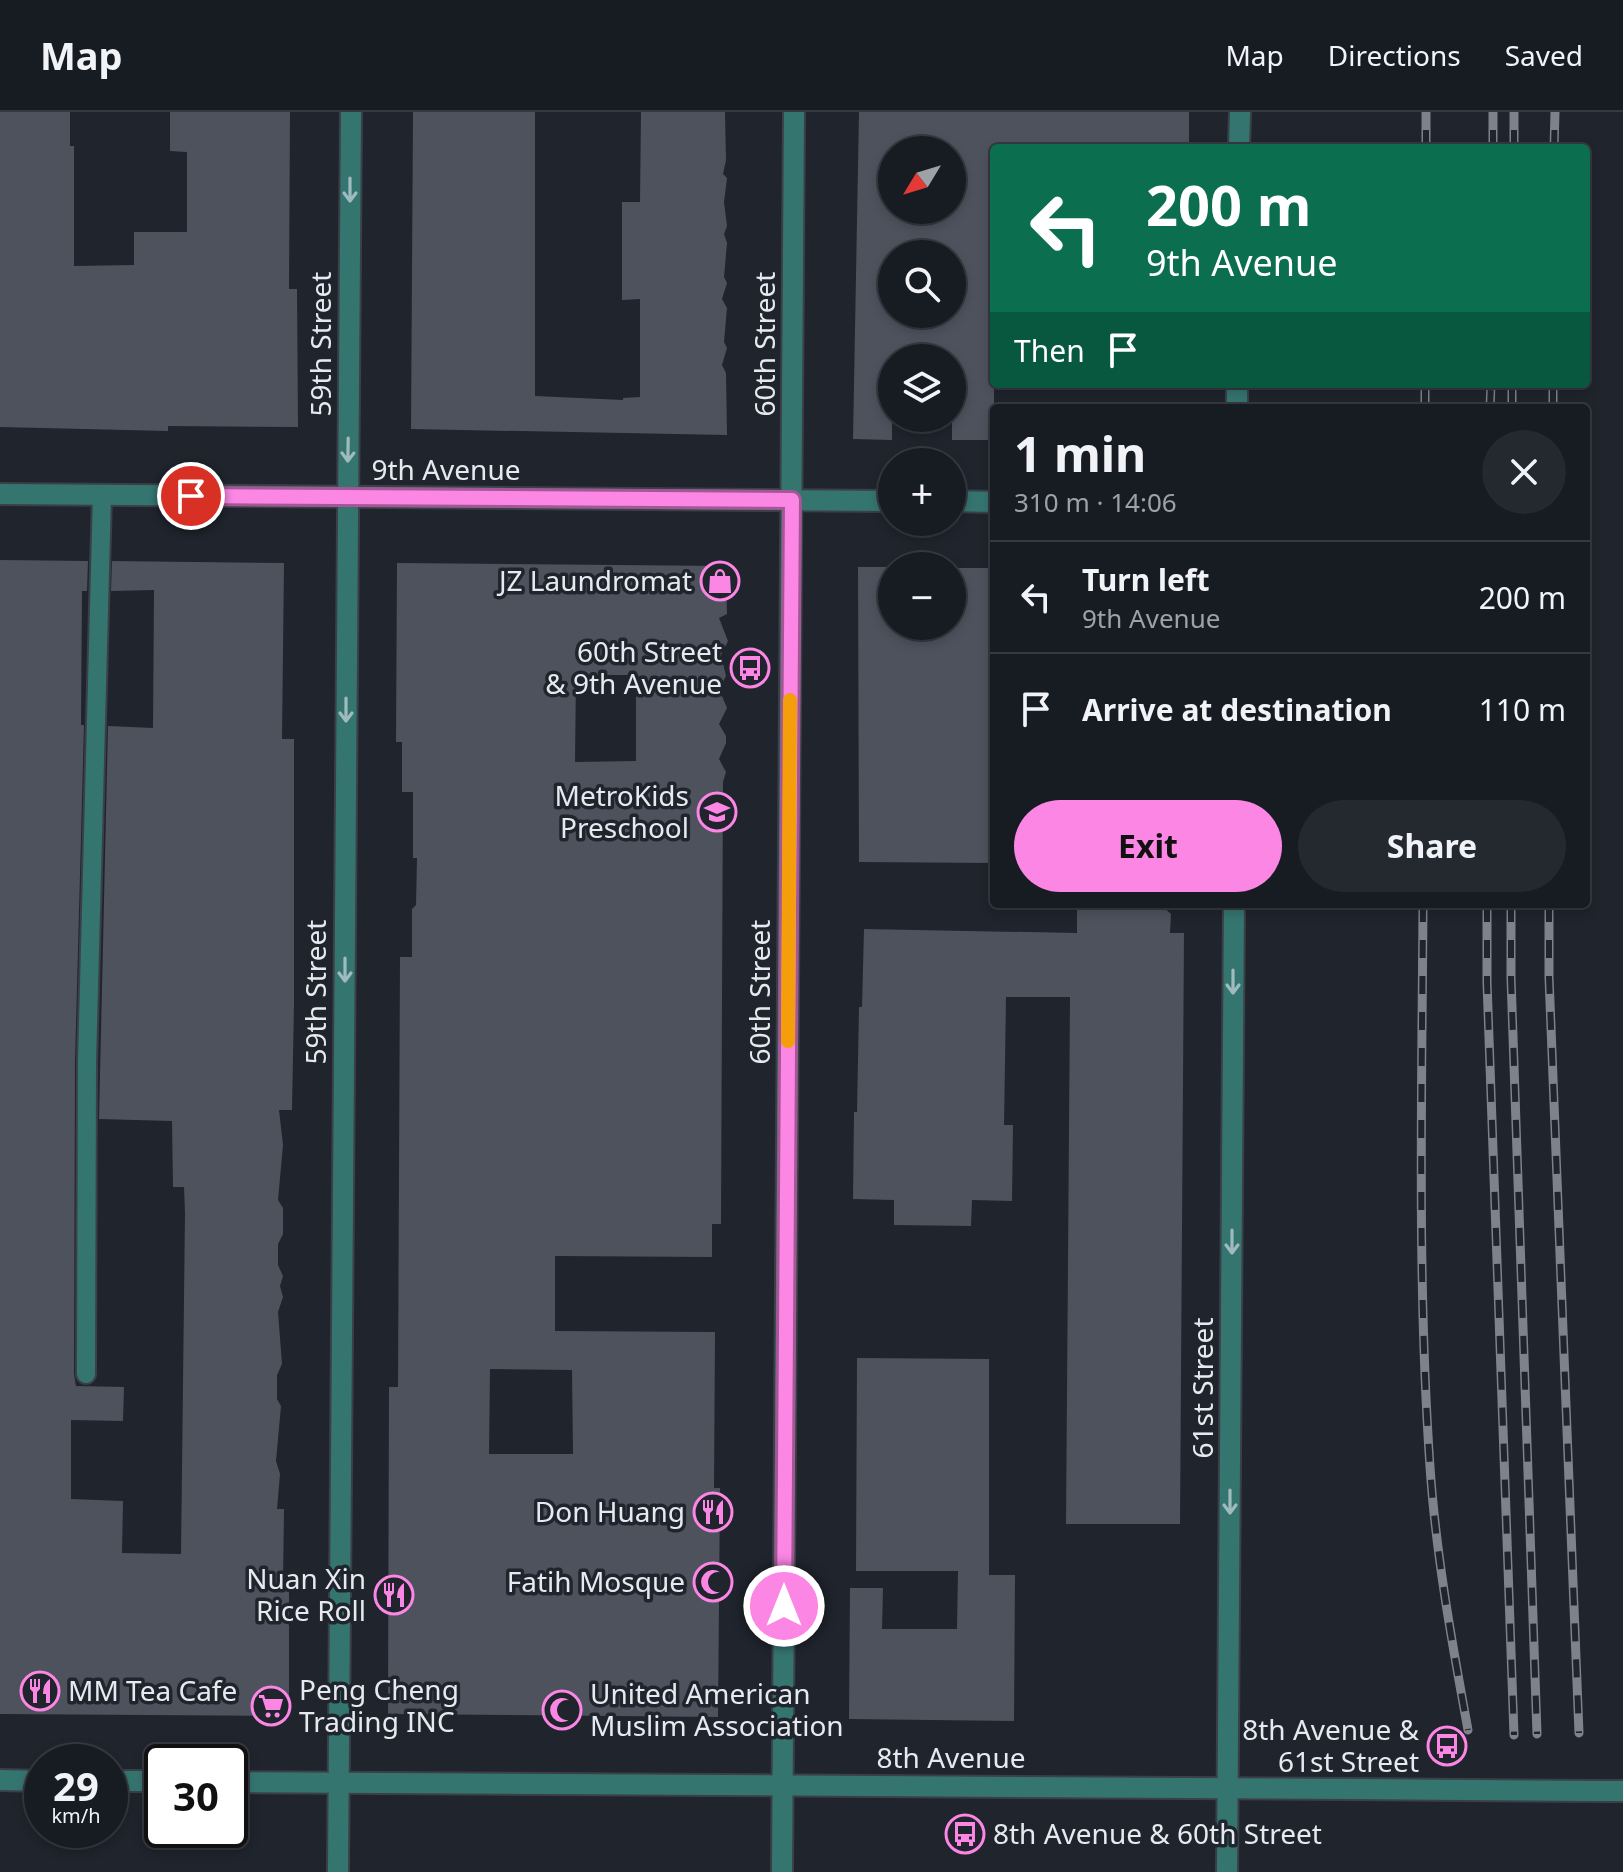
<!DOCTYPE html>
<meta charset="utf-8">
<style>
:root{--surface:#171b22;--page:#24282f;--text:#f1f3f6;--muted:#9ea1a5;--line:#363940;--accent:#fb86e4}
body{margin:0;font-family:"Noto Sans",sans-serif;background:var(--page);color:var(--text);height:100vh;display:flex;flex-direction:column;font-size:30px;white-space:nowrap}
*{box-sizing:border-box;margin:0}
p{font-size:26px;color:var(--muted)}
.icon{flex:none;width:44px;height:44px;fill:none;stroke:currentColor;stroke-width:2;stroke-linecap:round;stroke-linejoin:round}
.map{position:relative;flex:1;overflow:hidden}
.side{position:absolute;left:990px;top:292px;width:600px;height:504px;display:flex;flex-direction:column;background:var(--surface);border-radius:8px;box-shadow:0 4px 12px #0003,0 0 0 2px var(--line)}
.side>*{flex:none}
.banner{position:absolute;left:990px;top:32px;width:600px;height:244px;border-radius:8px;box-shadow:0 4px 12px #0003,0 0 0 2px var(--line);background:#0b6e4f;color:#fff;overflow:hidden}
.needle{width:52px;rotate:232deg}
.buttons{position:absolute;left:878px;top:24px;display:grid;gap:16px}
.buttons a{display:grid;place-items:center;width:88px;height:88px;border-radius:50%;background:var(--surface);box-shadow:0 4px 12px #0003,0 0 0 2px var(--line);font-size:40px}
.speed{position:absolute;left:24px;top:1632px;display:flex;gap:16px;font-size:40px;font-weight:700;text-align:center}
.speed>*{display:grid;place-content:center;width:104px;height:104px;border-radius:50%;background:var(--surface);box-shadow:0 4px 12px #0003,0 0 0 2px var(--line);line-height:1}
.speed small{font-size:20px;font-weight:400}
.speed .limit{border:4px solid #111;border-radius:12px;background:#fff;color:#111}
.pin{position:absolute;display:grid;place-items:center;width:68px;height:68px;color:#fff;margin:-34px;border:4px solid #fff;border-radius:50%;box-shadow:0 2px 8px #0007}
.me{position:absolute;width:88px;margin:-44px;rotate:0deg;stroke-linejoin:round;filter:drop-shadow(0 0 6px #0008)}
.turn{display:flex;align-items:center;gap:28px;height:168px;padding:0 24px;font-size:36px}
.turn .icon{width:104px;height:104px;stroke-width:2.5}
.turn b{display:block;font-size:56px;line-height:68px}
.then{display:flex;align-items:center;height:76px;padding:0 24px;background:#0003;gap:16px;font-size:30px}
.round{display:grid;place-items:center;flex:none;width:84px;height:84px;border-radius:42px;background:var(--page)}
.overview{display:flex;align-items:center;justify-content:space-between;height:136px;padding:0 24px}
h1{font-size:48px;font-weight:700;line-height:60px}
.button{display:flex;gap:16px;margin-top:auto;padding:16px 24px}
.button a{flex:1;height:92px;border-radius:48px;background:var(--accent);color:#111;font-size:32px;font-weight:700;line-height:92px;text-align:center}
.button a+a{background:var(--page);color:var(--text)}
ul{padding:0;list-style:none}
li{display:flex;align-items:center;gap:24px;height:112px;padding:0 24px;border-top:2px solid var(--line)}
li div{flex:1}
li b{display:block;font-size:30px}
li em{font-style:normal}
header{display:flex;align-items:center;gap:48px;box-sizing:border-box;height:112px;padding:0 40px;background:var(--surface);border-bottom:2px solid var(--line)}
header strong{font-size:38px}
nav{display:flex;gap:44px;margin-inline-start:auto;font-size:28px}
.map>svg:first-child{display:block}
.building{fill:#4e525d;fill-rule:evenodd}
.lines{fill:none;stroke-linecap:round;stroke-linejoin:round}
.service-casing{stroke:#3b4048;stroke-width:22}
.minor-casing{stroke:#3b4048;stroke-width:24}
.service{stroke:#357570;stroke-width:18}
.minor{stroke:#357570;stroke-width:20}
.rail-casing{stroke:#7f828a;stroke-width:9}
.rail{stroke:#1f242d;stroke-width:6;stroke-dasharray:18;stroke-linecap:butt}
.minor-bridge-casing{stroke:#3b4048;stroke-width:24;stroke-linecap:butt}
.minor-bridge{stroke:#357570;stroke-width:20}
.oneway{stroke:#a0bbbd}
.route-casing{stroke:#a35794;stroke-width:20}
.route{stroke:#fb86e4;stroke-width:14}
.slow{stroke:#f59e0b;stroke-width:14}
.labels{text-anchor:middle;stroke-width:7;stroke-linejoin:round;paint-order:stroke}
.street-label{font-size:28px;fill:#e7e9f0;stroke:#1f242d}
.poi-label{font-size:28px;fill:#e7e9f0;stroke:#1f242d;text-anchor:end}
</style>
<header>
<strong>Map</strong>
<nav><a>Map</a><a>Directions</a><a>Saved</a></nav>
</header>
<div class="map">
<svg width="1623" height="1760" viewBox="0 0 1623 1760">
<rect width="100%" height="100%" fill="#1f242d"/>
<g class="building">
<polygon points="0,0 70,0 70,34 74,34 74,154 134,153 134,120 187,120 187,40 170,39 170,0 290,0 289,177 297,177 298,315 168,314 168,319 0,315"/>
<polygon points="413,0 535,0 535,284 623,288 623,286 640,285 640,187 622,188 622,90 640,90 641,0 725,0 726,48 723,62 727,66 724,90 727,114 724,122 727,131 724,165 727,171 722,187 727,196 724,230 727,236 722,253 726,261 727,323 411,317"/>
<path d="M859,0H1189V36H994V328H952V246H892V328L853,327ZM892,38H952V98H892ZM892,142H952V202H892Z"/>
<polygon points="0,448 88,449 87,479 82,479 81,613 84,613 75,950 74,1262 76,1274 124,1275 123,1309 71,1308 71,1387 123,1389 122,1441 181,1442 185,1101 184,1075 173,1075 172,1009 99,1007 108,614 153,616 154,478 111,479 112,449 284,451 282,627 294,627 294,891 292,998 279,998 283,1033 278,1088 283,1096 283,1122 278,1132 278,1153 283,1164 280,1174 283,1185 278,1200 282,1252 277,1263 277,1287 281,1294 276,1349 280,1362 277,1397 284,1397 283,1472 289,1472 289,1604 0,1602"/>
<path d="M397,451L726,454L727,502L719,506L728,529L721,543L726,564L719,577L727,596L719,612L726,624V631L719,647L726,660L723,670L721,1112H712V1145L555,1144V1219L715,1220L714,1376H720L718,1605L388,1602L389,1275H398L400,845H412V797L416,793L417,746H413V680H402V630H396ZM576,563H636V649L575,650ZM490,1257L572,1258L573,1342H489Z"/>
<polygon points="858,455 892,455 892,514 952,514 952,456 994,456 994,751 859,750"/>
<polygon points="1096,792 1160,792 1171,802 1170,821 1184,821 1180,1412 1066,1412 1070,885 1006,885 1004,1013 1013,1013 1012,1089 972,1088 971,1114 894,1113 894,1088 853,1087 854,1000 857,1000 859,895 862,895 864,817 1077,821 1077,796 1096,796"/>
<polygon points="857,1246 989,1247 989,1463 1015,1463 1014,1609 849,1607 850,1476 883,1476 882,1517 957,1517 958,1459 856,1459"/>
</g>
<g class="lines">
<g class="service-casing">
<polyline id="service" points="86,1262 87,950 102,383"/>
</g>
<g class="minor-casing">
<g id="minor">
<polyline points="1239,36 1240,0"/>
<polyline points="1237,296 1237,272"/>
<polyline points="0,382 892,389"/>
<polyline points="952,389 994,390"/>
<polyline points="0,1668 42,1669"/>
<polyline points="110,1669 162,1669"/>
<polyline points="230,1670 1350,1677"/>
<polyline points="1601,1679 1623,1679"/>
<polyline points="338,1760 351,0"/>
<polyline points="782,1760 794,0"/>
<polyline points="1227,1760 1234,792"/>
</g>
</g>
<use href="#service" class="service"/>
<use href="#minor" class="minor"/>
<g class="rail-casing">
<g id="rail">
<polyline points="1426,36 1426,0"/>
<polyline points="1493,36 1493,0"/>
<polyline points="1514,36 1514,0"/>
<polyline points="1554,36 1555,0"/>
<polyline points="1425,296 1425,272"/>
<polyline points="1490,296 1491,272"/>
<polyline points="1512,296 1512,272"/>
<polyline points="1553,296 1553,272"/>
<path d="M1423,792C1422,979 1417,1167 1430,1355C1436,1443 1452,1531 1468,1618"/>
<polyline points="1487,792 1487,870 1514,1623"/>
<polyline points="1511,792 1511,866 1537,1622"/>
<polyline points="1549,792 1549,865 1579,1621"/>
</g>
</g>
<use href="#rail" class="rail"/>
<g class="minor-bridge-casing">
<polyline id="minor-bridge" points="1350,1677 1601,1679"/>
</g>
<use href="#minor-bridge" class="minor-bridge"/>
</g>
<defs><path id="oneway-shaft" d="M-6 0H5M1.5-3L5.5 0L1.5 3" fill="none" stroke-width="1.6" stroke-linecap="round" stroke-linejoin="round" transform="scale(2)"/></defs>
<g class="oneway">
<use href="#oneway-shaft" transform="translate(350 78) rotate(90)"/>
<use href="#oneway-shaft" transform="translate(348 338) rotate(91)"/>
<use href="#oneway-shaft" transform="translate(346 598) rotate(90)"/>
<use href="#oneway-shaft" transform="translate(345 858) rotate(90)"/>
<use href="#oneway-shaft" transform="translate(1233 870) rotate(90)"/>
<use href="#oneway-shaft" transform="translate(1232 1130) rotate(90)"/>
<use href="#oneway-shaft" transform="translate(1230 1390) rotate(90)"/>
</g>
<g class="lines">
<g class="route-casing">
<polyline id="route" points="191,384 792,388 784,1494"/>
</g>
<use href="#route" class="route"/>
<polyline class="slow" points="788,929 790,588"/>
</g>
<defs>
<g id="shop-ring" transform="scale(2)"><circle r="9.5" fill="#1f242d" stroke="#fb86e4" stroke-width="1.5"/><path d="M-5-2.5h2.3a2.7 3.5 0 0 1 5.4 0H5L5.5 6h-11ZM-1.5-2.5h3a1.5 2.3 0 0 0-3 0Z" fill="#fb86e4"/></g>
<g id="bus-ring" transform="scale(2)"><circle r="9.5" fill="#1f242d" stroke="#fb86e4" stroke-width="1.5"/><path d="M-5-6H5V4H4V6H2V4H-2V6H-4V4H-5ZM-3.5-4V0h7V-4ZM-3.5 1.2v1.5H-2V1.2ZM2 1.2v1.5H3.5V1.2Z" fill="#fb86e4"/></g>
<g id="school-ring" transform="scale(2)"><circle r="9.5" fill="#1f242d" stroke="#fb86e4" stroke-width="1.5"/><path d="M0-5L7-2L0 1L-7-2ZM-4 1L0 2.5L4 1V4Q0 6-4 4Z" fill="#fb86e4"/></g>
<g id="restaurant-ring" transform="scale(2)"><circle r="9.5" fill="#1f242d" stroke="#fb86e4" stroke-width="1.5"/><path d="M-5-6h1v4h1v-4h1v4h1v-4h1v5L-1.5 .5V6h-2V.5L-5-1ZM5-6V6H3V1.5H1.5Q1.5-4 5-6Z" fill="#fb86e4"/></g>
<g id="mosque-ring" transform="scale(2)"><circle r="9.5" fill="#1f242d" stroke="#fb86e4" stroke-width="1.5"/><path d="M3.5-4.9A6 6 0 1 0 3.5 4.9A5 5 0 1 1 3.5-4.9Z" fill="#fb86e4"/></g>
<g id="supermarket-ring" transform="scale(2)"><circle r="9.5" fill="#1f242d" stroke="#fb86e4" stroke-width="1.5"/><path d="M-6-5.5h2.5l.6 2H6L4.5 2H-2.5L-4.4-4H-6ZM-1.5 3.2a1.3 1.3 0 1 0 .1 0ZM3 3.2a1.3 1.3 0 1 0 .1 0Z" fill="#fb86e4"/></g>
</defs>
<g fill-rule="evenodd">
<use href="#shop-ring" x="720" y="469"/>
<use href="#bus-ring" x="750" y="556"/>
<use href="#school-ring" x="717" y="700"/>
<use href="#restaurant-ring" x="713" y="1400"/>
<use href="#mosque-ring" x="713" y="1470"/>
<use href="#restaurant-ring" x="394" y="1483"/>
<use href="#restaurant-ring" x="40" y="1579"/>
<use href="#supermarket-ring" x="271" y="1594"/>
<use href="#mosque-ring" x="562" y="1598"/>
<use href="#bus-ring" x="1447" y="1634"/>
<use href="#bus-ring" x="965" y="1722"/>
</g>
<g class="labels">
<g class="street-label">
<text transform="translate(321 232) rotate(-90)" y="10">59th Street</text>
<text transform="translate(765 232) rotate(-90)" y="10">60th Street</text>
<text x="446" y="368">9th Avenue</text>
<text transform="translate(316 880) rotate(-90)" y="10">59th Street</text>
<text transform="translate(760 880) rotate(-90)" y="10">60th Street</text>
<text transform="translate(1203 1276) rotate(-90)" y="10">61st Street</text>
<text x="951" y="1656">8th Avenue</text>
</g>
<g class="poi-label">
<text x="692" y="479">JZ Laundromat</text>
<text x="722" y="550">60th Street<tspan x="722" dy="32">&amp; 9th Avenue</tspan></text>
<text x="689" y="694">MetroKids<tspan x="689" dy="32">Preschool</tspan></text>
<text x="685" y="1410">Don Huang</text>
<text x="366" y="1477">Nuan Xin<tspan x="366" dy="32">Rice Roll</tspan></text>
<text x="685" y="1480">Fatih Mosque</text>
<text x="299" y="1588" text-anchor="start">Peng Cheng<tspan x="299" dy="32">Trading INC</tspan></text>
<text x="68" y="1589" text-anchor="start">MM Tea Cafe</text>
<text x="590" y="1592" text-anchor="start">United American<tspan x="590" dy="32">Muslim Association</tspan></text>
<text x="1419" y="1628">8th Avenue &amp;<tspan x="1419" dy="32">61st Street</tspan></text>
<text x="993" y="1732" text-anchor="start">8th Avenue &amp; 60th Street</text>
</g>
</g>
</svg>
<div class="buttons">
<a><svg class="needle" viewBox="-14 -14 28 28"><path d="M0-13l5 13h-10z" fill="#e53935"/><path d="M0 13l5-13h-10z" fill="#9ea1a5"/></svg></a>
<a><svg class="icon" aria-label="search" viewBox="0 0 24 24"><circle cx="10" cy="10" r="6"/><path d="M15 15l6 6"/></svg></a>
<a><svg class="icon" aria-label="layers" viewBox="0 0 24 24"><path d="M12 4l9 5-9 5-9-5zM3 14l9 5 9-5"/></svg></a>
<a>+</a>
<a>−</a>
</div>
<div class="speed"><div>29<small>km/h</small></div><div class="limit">30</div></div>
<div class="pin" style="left:191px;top:384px;background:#d93025"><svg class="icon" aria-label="arrive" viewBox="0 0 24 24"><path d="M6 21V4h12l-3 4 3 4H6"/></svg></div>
<svg class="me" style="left:784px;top:1494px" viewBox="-20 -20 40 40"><circle r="17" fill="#fb86e4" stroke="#fff" stroke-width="3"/><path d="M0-11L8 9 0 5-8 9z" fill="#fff"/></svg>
<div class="banner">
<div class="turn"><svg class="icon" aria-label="left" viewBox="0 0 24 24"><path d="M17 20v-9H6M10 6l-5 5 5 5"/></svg><div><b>200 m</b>9th Avenue</div></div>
<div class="then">Then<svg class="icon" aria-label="arrive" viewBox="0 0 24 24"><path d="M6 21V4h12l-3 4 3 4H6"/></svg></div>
</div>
<section class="side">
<div class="overview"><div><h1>1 min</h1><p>310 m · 14:06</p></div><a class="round"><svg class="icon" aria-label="close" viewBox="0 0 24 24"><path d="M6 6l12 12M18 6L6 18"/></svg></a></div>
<ul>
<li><svg class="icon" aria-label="left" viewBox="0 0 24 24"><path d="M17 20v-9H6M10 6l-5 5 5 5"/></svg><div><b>Turn left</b><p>9th Avenue</p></div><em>200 m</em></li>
<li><svg class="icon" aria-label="arrive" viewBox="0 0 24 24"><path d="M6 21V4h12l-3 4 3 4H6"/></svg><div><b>Arrive at destination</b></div><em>110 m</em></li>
</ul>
<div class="button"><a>Exit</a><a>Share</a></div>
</section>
</div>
